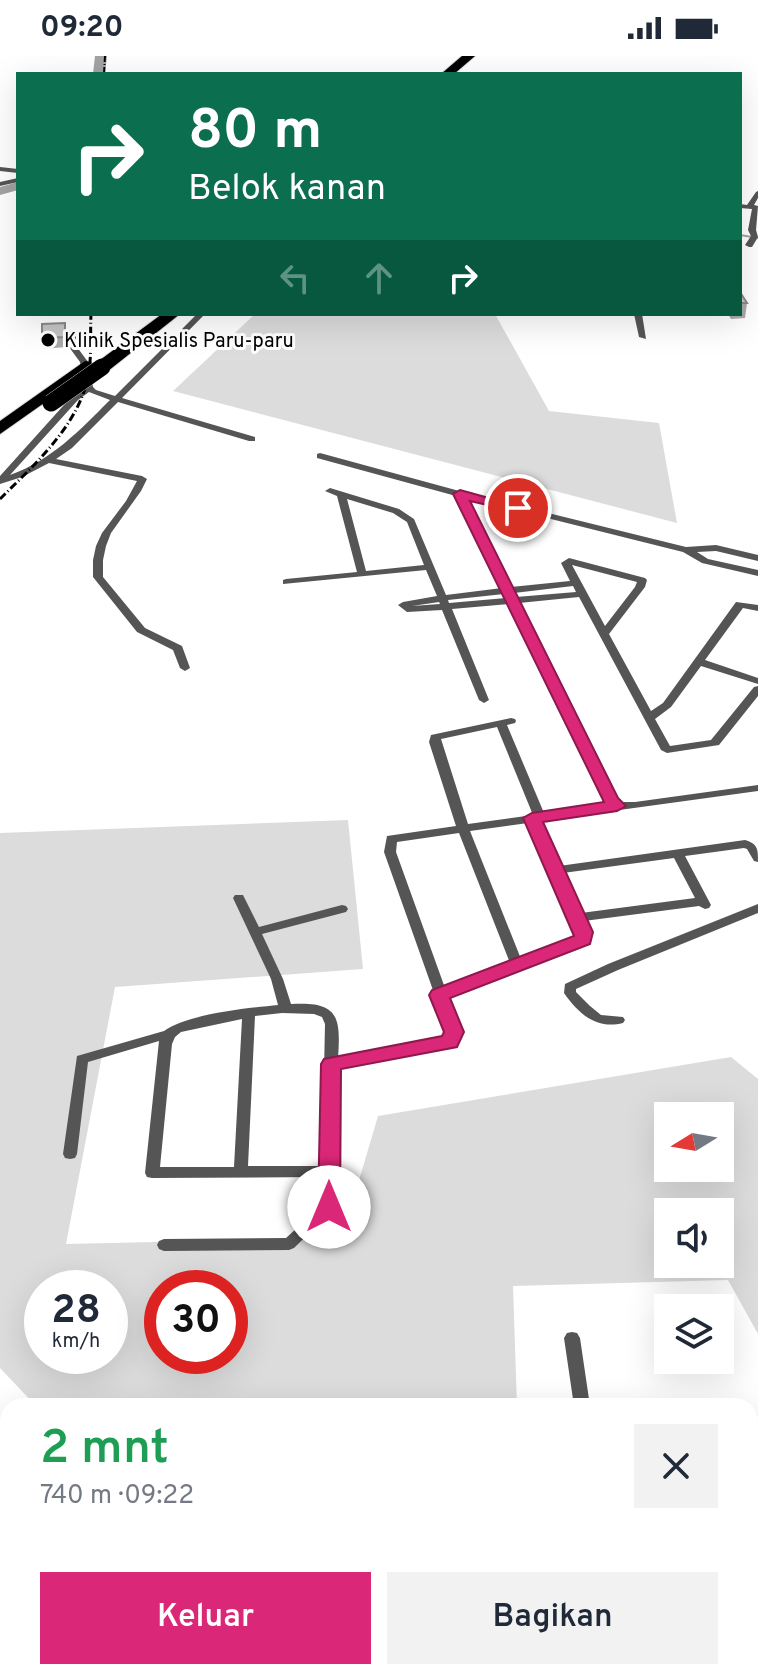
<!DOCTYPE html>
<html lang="id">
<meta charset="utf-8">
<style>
:root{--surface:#fff;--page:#f2f2f3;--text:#1f2937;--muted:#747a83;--accent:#db2777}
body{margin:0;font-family:Overpass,sans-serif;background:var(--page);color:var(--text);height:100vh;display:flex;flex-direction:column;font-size:30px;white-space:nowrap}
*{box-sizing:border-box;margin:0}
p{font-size:26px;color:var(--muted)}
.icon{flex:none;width:44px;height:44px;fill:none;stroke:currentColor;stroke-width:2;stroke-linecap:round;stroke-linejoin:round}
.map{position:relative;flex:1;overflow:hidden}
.side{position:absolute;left:0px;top:1342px;width:758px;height:282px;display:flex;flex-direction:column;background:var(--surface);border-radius:24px 24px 0 0;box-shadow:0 8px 32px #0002}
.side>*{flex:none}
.hud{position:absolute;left:16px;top:16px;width:726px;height:244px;border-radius:0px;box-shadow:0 8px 32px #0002;background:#0b6e4f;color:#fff;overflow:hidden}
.needle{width:52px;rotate:259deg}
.fabs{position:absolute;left:654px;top:1046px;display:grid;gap:16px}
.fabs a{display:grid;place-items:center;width:80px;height:80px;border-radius:0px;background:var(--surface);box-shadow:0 8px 32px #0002;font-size:40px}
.speed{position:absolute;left:24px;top:1214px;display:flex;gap:16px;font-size:40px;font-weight:700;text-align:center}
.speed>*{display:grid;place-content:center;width:104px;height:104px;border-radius:50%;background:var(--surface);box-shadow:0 8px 32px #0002;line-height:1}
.speed small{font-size:20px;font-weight:400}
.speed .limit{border:12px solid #d22;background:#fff;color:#111}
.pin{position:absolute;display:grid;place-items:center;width:68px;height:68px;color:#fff;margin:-34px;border:4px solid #fff;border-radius:50%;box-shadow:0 2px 8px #0007}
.me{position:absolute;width:88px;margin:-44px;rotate:0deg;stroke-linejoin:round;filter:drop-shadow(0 0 6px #0008)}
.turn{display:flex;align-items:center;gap:28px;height:168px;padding:0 40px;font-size:36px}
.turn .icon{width:104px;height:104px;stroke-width:2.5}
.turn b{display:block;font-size:56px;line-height:68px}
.lanes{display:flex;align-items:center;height:76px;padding:0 40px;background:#0003;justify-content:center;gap:40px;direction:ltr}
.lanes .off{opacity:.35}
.round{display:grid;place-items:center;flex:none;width:84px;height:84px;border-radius:0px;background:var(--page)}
.overview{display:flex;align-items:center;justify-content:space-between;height:136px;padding:0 40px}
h1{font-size:48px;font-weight:600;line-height:60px;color:#1e9e55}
.button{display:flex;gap:16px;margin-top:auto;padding:16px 40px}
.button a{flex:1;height:92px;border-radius:0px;background:var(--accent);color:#fff;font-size:32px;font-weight:600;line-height:92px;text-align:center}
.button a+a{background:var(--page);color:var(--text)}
.status{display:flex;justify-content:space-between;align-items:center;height:56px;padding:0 40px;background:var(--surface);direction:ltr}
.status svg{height:22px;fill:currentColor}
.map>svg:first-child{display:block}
.green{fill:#dcdcdc;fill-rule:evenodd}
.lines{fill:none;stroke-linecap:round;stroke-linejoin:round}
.stream{stroke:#a3a3a3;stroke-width:2}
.river{fill:#a3a3a3;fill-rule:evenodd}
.highway-casing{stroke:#dbdbdb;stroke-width:2}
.street{fill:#555;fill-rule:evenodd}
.highway{fill:#000;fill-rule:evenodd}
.rail-far1{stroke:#000;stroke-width:2;stroke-dasharray:7 2 1 2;stroke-linecap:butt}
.rail{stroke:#000;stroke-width:3;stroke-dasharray:8 3 1 3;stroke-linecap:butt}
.highway-bridge-casing{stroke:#dbdbdb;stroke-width:18;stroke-linecap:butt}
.highway-bridge{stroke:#000;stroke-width:17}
.wall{fill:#a9a9a9}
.building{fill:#c4c4c4;stroke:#898989;stroke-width:2}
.route{fill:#db2777;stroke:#8e194d;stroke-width:2}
.poi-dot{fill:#000;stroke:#fff;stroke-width:3}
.labels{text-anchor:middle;stroke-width:6;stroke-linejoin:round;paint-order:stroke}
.far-poi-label{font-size:20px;fill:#000;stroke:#fff;text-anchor:start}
</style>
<div class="status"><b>09:20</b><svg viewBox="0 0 49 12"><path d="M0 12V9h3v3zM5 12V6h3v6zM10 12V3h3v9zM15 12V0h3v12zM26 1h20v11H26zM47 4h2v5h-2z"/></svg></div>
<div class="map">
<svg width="758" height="1623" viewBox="0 0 758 1623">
<rect width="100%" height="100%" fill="#fff"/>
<g class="green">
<polygon points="255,258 495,258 549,355 659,367 677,467 173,335"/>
<path d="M348,764L363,913L115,931L66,1188L342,1182L378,1060L731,1001L758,1023V1278L728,1224L513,1230L517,1350H36L0,1312V777ZM668,1060H720V1112H668ZM668,1156H720V1208H668ZM42,1232H110V1300H42ZM162,1232H230V1300H162Z"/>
</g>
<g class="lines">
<polyline class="stream" points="740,179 758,182"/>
<g class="river">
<polygon points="95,0 107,0 105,18 93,18"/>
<polygon points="18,126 18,134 0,139 0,131"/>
</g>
<g class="highway-casing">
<g id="highway">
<polygon points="462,0 475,0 454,18 441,18"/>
<polygon points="162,258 180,258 108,315 96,315 94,311 96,307"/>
<polygon points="85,305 91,306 93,310 91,314 0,378 0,365"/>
</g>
</g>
<g class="street">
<polygon points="0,111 18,113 18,117 0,115"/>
<polygon points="18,122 18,126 0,130 0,126"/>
<polygon points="758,135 758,142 754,149 758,150 756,174 758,181 752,191 749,191 745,189 751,180 748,174 752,153 740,152 740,148 747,149 756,136"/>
<path d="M197,258H205L122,342L255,381V385H249L118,346L72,392L56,403L142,420L147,423L141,435L111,477L106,490L103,504V521L145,572L182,590L190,612L185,615L180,612L173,594L137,576L93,521V504L96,490L102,477L126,445L137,425L49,407L22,421L0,428V420L72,340L85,331L80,306L69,291V275L76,277L77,291L88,306L93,331L96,334L115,340ZM89,336L110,344C80,374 52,404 10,419L78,344Z"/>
<polygon points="634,258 642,258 646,283 639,281"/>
<path d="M320,397L463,436L686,491L716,489L758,499V505L716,495L697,496L708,503L758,514V520L702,507L683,496L467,442L511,531L570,525L561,507L569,502L645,522L647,524L645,531L609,578L651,655L663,647L736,546L758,549V555L743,552L705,604L758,622V628L701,610L671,651L655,663L670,690L711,684L754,631L758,630V640L719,689L667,697L661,694L579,541L519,547L616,742L620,746H635L758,729V735L539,765L559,810L745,784C758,788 758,793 758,806L754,805L747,793L744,792L685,800L711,849L709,852L705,853L699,850L584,865C587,872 593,880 588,887L448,941L461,976L455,989L439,995L338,1012L336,1151L294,1192L289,1194L164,1195L159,1193L157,1189L159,1185L164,1183L286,1182L322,1149V1121L152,1122L147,1121L145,1117L159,985L88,1006L77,1098L75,1102L70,1103L65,1102L63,1098L77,1000L164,975C187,958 249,952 278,949L271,923L233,842L235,839H243L259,871L342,849L346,850L348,853L346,856L262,878L283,923L291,948C338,945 341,960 338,1002L437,986L445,983L447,976L436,943L433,939L434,937L384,796L387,780L456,770L429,686L431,679L511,662L515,663L516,665L515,667L507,669L544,757L608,748L509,548L452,553L489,644L484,647L479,644L442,554L407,556L398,549L403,546L437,540L426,514L283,528V524L286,523L357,516L337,440L325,435L330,432L399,453L414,463L446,539L502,532L456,440L317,402V398ZM347,443L393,457L407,466L424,509L366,515ZM572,509L637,526L635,531L605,570ZM573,530L576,536L516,541L514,537ZM504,538L506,542L449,547L448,544ZM439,546L440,548L412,550ZM497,671L533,759L468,768L441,683ZM528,767L577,876V882L521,903L470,775ZM459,777L510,907L445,932L396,796L397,786ZM674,802L695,842L581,857L563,817ZM282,957L314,958L322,961L325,968L322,1110H248L255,960ZM242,963L234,1111H160L172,988L175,981L181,976Z"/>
<path d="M758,848V857L618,914L576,933V936L590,950L601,959L623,961L625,964L623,967C596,974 578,957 564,937L565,928L608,908Z"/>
<polygon points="572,1276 577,1277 580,1282 590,1350 574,1350 564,1282 567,1277"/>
<polygon points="758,1429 758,1444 750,1447 750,1432"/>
<rect x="0" y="1475" width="8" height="16"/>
<polygon points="8,1510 8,1526 0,1527 0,1511"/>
<rect x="0" y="1564" width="8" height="16"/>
<polygon points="8,1611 8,1616 58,1616 53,1623 0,1623 0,1612"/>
<polygon points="305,1616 334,1616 329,1623 300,1623"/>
</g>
<use href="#highway" class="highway"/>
<polyline class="rail-far1" points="104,18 105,0"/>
<path class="rail" d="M0,443C34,409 78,370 88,321C92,301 90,279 91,258"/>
<g class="highway-bridge-casing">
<polyline id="highway-bridge" points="51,347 102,311"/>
</g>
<use href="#highway-bridge" class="highway-bridge"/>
</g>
<g class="wall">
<polygon points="740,236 747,247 745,262 731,263 728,258 740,258"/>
<polygon points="66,277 66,291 44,293 42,282"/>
</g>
<g class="building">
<polygon points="740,236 747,247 740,247"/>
<polygon points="65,267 65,281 42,282 42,268"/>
</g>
<polygon class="route" points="460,434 525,452 518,456 470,445 618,742 626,750 617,755 543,766 593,876 590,888 450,942 464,976 457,991 341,1013 340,1151 337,1157 329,1160 321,1157 318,1151 321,1008 324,1003 442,980 444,976 429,939 432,934 574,880 523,762 532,757 604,746 453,438"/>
<circle class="poi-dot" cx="48" cy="284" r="8"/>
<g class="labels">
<g class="far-poi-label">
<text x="64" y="291">Klinik Spesialis Paru-paru</text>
</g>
</g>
</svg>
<div class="fabs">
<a><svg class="needle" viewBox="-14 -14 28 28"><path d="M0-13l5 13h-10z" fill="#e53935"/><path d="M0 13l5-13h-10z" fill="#747a83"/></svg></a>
<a><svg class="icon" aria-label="sound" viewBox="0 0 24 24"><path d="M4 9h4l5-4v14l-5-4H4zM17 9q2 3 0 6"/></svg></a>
<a><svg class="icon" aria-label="layers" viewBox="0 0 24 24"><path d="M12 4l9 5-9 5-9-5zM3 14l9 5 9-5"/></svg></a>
</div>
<div class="speed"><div>28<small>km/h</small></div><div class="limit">30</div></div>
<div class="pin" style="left:518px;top:452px;background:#d93025"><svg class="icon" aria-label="arrive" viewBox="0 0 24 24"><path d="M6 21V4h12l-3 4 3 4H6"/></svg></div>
<svg class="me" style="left:329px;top:1151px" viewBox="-20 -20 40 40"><circle r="19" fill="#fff"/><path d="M0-13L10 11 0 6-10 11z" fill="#db2777"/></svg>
<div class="hud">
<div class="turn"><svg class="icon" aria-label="right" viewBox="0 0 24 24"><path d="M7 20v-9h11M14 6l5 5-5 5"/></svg><div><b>80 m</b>Belok kanan</div></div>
<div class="lanes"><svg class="icon off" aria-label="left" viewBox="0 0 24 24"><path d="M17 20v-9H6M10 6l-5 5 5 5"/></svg><svg class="icon off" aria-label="ahead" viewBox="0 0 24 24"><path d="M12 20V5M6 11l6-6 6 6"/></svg><svg class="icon" aria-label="right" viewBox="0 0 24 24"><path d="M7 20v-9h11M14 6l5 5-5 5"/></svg></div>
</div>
<section class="side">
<div class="overview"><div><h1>2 mnt</h1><p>740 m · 09:22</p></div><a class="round"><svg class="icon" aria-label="close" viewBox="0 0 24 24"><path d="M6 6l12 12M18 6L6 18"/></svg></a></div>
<div class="button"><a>Keluar</a><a>Bagikan</a></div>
</section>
</div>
